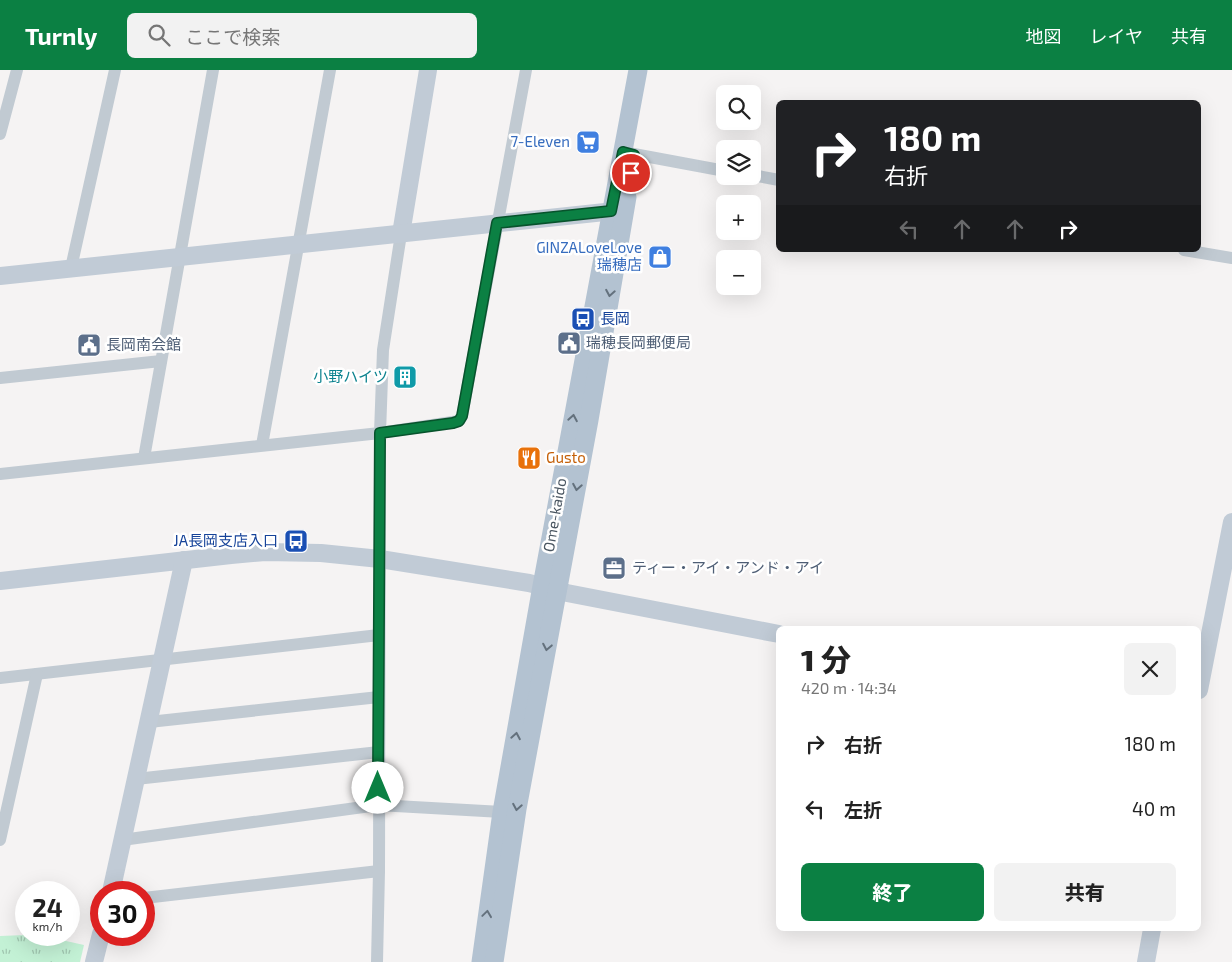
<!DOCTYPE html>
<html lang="ja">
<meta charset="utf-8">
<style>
:root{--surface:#fff;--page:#f2f2f2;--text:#222;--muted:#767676;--accent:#0b8043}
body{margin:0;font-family:"Exo 2","Noto Sans JP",sans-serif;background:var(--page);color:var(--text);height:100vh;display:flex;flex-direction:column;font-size:19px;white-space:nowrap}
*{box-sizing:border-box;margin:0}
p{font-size:16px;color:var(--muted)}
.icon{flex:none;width:28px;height:28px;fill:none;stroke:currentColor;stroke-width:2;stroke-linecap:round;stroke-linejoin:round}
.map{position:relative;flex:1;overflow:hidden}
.panel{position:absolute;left:776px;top:556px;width:425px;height:305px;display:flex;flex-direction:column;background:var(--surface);border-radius:8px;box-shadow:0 5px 20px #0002}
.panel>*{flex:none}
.banner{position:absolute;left:776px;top:30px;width:425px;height:152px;border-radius:8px;box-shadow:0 5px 20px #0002;background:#202124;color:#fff;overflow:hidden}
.controls{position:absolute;left:716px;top:15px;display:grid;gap:10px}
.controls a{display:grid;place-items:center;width:45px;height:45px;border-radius:8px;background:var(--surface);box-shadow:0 5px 20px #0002;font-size:25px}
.speed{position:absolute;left:15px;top:811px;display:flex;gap:10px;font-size:25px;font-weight:700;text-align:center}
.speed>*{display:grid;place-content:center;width:65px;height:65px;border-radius:50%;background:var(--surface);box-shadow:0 5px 20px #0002;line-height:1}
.speed small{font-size:12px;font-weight:400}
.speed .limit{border:8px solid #d22;background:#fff;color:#111}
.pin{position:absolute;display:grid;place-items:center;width:42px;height:42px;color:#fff;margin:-21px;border:2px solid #fff;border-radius:50%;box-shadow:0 1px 5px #0007}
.me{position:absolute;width:55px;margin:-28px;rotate:0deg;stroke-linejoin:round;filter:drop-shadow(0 0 4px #0008)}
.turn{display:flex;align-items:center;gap:18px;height:105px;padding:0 25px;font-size:22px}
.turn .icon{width:65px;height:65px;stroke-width:2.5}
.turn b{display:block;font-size:35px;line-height:42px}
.lanes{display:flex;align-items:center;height:48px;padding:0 25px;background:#0003;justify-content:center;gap:25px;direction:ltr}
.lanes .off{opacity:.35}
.round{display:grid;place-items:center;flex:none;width:52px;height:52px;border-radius:8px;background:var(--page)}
.head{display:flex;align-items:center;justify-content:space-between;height:85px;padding:0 25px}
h1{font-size:30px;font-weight:800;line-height:38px}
.primary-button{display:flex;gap:10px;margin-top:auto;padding:10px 25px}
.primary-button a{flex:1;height:58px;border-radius:8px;background:var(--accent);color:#fff;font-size:20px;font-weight:800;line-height:58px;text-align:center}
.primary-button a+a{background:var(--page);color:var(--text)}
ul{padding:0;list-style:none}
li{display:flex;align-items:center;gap:15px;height:65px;padding:0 25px}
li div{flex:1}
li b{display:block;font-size:19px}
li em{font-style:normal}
header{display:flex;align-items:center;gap:30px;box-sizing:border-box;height:70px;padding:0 25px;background:var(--accent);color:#fff}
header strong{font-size:24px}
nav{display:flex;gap:28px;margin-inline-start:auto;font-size:18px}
.search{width:350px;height:45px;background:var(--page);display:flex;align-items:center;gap:12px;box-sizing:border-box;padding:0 18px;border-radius:8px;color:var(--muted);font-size:19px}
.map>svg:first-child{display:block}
.park{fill:url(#park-tufts)}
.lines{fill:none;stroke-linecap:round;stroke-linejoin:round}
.street{stroke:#c1cad2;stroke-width:12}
.secondary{stroke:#c1cbd6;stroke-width:18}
.primary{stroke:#b3c2d1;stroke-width:19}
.oneway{stroke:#64717d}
.route-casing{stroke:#07532c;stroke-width:12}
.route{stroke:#0b8043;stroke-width:9}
.labels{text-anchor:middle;stroke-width:5;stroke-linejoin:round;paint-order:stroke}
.shop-label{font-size:15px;fill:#366cbe;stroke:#fff;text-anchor:end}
.transit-label{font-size:15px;fill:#164399;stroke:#fff;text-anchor:start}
.service-label{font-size:15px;fill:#4e5e75;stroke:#fff;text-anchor:start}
.culture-label{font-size:15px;fill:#0d838f;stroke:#fff;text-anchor:end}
.food-label{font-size:15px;fill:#c56008;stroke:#fff;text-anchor:start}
.street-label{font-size:15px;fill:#4a5661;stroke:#fff}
</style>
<header>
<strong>Turnly</strong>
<div class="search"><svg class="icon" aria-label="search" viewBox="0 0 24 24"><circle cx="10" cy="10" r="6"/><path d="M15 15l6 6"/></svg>ここで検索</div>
<nav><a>地図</a><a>レイヤ</a><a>共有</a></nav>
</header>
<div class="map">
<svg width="1232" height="892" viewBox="0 0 1232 892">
<defs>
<pattern id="park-tufts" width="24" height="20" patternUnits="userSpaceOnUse" patternTransform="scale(1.25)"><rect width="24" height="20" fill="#c3f1d5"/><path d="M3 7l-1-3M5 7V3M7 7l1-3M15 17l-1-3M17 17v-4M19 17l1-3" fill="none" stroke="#a0c6b0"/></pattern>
</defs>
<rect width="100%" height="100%" fill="#f5f3f3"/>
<polygon class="park" points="26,865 39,865 84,875 80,892 0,892 0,866"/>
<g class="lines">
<g class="street">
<polyline points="0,64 17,0"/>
<polyline points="623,82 725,101"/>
<polyline points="752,105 779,110"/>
<polyline points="1184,180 1232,188"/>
<polyline points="71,198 115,0"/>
<polyline points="0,308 161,291"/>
<polyline points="262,375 330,0"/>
<polyline points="144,388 213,0"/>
<polyline points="0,404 380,363 459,351 462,346 526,0"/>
<polyline points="0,608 379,565"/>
<polyline points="149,652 379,627"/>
<polyline points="136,709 379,682"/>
<polyline points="0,770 37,604"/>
<polyline points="122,770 378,735 502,742"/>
<polyline points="144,828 379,801"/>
<polyline points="377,892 379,801 380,363 383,280 401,164"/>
</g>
<g class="secondary">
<polyline points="401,164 428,0"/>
<polyline points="0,206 624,140"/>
<polyline points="0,511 231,485 265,482 321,483 380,489 529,513 567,523 779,564"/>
<polyline points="1199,620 1232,452"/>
<polyline points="111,822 184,490"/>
<polyline points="94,892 101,864"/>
<polyline points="1146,892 1152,859"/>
</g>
<g class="primary">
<polyline points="481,892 502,742 542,516 638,0"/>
<polyline points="494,892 517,739 589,350 627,127"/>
</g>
</g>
<defs><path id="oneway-chevron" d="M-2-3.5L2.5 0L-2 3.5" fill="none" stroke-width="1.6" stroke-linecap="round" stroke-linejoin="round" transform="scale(1.25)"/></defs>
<g class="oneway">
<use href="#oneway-chevron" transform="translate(610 223) rotate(100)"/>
<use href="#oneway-chevron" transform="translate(573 348) rotate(-80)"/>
<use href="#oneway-chevron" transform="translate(577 417) rotate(100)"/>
<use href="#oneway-chevron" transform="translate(547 577) rotate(101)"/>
<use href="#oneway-chevron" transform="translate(516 666) rotate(-80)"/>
<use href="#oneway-chevron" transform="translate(517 737) rotate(100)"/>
<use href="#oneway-chevron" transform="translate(487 844) rotate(-82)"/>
</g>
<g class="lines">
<g class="route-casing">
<polyline id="route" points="378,718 380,363 453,353 459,351 462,346 497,153 611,141 623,82 634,85 631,103"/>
</g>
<use href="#route" class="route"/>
</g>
<defs>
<g id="supermarket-square" transform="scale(1.25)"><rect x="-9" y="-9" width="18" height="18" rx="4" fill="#3f7fe0" stroke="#fff"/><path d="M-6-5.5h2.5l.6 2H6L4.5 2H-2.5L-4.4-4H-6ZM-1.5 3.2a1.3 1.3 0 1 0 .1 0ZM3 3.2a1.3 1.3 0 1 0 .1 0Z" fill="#fff"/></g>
<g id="shop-square" transform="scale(1.25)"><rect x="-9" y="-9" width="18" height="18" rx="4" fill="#3f7fe0" stroke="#fff"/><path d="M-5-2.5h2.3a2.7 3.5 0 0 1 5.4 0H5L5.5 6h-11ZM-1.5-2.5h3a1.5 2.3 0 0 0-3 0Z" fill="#fff"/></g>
<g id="bus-square" transform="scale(1.25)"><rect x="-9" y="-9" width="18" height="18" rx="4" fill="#1a4fb4" stroke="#fff"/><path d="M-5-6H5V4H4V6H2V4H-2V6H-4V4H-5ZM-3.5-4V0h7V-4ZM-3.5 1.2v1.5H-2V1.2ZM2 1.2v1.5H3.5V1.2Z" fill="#fff"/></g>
<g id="civic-square" transform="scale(1.25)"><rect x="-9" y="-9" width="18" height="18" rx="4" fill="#5c6f8a" stroke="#fff"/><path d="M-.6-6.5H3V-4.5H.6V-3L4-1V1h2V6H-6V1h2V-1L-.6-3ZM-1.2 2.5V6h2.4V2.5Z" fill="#fff"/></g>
<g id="building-square" transform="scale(1.25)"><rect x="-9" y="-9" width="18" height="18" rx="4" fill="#0f9aa8" stroke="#fff"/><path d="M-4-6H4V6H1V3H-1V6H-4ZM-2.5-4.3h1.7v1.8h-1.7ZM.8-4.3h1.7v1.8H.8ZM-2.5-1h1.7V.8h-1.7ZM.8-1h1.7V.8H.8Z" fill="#fff"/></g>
<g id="restaurant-square" transform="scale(1.25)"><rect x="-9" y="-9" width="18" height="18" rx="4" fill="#e8710a" stroke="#fff"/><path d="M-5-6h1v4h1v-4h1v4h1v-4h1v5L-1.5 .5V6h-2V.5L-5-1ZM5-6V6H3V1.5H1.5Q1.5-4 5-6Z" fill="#fff"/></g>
<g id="office-square" transform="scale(1.25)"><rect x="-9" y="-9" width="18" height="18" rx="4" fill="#5c6f8a" stroke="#fff"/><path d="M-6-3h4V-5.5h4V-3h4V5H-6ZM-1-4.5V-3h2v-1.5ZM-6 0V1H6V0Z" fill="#fff"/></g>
</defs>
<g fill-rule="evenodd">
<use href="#supermarket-square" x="588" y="72"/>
<use href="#shop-square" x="660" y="187"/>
<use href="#bus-square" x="583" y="249"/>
<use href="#civic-square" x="569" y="273"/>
<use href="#civic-square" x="89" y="275"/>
<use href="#building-square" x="405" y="307"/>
<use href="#restaurant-square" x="529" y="388"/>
<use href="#bus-square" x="296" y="471"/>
<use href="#office-square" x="614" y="498"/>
</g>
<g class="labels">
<g class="shop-label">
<text x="570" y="77">7-Eleven</text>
<text x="642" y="183">GINZALoveLove<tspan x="642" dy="17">瑞穂店</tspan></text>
</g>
<g class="transit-label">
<text x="600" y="254">長岡</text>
<text x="278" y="476" text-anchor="end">JA長岡支店入口</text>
</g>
<g class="service-label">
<text x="586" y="278">瑞穂長岡郵便局</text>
<text x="106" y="280">長岡南会館</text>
<text x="632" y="503">ティー・アイ・アンド・アイ</text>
</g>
<g class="culture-label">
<text x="388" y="312">小野ハイツ</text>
</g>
<g class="food-label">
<text x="546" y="393">Gusto</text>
</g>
<g class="street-label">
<text transform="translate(555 445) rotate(-80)" y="5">Ome-kaido</text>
</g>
</g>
</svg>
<div class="controls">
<a><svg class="icon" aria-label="search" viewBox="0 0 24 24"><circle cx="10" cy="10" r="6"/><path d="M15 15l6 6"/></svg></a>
<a><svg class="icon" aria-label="layers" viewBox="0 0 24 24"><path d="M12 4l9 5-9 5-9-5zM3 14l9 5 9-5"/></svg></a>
<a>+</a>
<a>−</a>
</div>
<div class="speed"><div>24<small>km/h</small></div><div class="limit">30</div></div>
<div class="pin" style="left:631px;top:103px;background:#d93025"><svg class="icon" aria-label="arrive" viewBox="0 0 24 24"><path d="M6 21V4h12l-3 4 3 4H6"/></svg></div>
<svg class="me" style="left:378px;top:718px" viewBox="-20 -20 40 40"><circle r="19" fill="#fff"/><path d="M0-13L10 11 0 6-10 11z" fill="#0b8043"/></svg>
<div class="banner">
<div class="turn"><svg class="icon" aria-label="right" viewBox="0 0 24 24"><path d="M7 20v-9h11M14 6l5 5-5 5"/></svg><div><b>180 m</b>右折</div></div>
<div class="lanes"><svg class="icon off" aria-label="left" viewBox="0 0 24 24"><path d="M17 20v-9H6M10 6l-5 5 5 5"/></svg><svg class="icon off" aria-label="ahead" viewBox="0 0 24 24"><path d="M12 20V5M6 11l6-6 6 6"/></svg><svg class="icon off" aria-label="ahead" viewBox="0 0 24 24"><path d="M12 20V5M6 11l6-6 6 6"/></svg><svg class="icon" aria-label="right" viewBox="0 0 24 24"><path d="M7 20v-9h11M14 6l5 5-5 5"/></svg></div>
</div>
<section class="panel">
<div class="head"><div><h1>1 分</h1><p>420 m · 14:34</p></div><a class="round"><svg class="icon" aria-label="close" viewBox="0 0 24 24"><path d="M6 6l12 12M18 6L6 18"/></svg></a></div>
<ul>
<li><svg class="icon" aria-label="right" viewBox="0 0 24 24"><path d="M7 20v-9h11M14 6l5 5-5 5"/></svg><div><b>右折</b></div><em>180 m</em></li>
<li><svg class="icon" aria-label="left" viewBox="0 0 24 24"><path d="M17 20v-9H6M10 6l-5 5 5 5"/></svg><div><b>左折</b></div><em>40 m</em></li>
</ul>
<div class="primary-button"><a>終了</a><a>共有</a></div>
</section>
</div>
